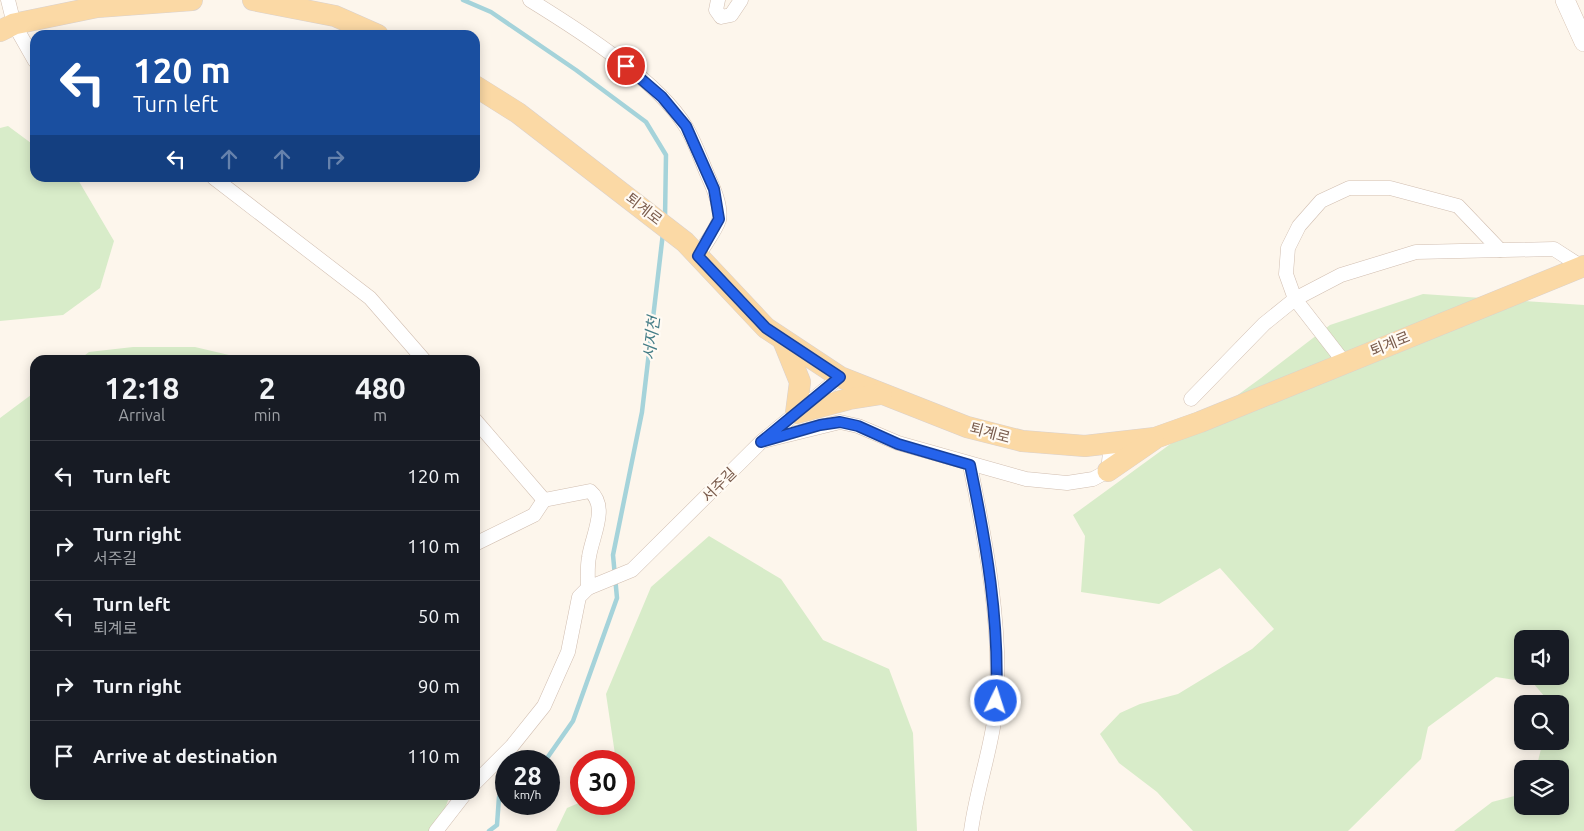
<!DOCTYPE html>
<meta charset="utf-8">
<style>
:root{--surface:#171b24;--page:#242831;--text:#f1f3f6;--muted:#9ea1a6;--line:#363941}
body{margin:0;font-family:Ubuntu,"Noto Sans KR",sans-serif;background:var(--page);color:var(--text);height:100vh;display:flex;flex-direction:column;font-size:19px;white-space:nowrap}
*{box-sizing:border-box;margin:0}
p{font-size:16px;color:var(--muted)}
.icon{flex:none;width:28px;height:28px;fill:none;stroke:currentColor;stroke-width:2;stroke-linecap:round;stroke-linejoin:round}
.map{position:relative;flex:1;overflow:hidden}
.drawer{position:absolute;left:30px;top:355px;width:450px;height:445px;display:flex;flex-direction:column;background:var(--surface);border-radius:15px;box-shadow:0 2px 12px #0003}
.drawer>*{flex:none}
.banner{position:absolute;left:30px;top:30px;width:450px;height:152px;border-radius:15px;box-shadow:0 2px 12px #0003;background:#1a4fa0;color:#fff;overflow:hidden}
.tools{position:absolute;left:1514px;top:630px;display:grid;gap:10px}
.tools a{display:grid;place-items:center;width:55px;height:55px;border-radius:10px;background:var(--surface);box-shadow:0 2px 12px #0003;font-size:25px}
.speed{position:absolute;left:495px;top:750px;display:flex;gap:10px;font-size:25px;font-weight:700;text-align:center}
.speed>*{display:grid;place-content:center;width:65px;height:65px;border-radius:50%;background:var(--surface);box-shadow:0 2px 12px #0003;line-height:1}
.speed small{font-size:12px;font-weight:400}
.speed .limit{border:8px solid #d22;background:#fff;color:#111}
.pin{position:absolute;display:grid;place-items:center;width:42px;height:42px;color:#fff;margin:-21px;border:2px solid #fff;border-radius:50%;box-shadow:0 1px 5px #0007}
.me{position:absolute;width:55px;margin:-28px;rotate:4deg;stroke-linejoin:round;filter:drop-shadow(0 0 4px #0008)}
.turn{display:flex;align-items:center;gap:18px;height:105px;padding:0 20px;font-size:22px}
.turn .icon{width:65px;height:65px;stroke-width:2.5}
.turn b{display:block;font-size:35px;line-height:42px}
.lanes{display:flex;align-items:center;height:48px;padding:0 20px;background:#0003;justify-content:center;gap:25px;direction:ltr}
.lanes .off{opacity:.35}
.eta{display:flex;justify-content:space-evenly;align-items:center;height:85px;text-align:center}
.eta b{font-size:30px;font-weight:600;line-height:35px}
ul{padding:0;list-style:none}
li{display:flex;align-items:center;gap:15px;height:70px;padding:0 20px;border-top:1px solid var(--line)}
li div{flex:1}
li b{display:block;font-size:19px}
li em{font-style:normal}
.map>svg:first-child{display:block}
.green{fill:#d8ecc9;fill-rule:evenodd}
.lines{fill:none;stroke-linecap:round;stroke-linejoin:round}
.stream{stroke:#a5d3da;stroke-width:4.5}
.street-casing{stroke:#d1beb0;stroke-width:15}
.secondary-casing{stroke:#d6c0b0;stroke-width:20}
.primary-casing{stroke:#dad1cd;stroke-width:22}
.street{stroke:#fff;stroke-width:14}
.secondary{stroke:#fff;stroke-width:19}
.primary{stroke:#fbd9a5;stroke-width:21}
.route-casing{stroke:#184099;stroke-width:12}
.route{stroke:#2563eb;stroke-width:9}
.labels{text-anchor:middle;stroke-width:4.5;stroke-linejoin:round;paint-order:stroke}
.street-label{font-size:15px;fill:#7a5c4d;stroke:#fffaf3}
.water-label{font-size:16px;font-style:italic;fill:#437c86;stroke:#fffaf3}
</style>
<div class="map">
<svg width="1584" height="831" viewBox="0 0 1584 831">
<rect width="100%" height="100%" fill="#fdf6ec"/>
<g class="green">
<polygon points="8,126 35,146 35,178 77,178 114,241 100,288 63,315 0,321 0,128"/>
<path d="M1423,294L1584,305V831H1454L1492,802L1522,794V806H1560V769H1536L1543,741H1560V704H1551L1533,683L1496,677L1428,727L1421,759L1348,831H1193L1157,792L1119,763L1100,734L1120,713L1140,704L1178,694L1252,649L1274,629L1220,568L1159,604L1081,592L1085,536L1073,515L1261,378L1330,325ZM1522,639H1560V676H1522Z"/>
<polygon points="133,347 195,347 250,360 79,360 89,352"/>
<polygon points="35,392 35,795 450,795 440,822 430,831 0,831 0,418"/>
<polygon points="709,536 781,579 823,640 889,669 913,733 917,831 556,831 567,808 581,802 581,804 624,804 624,761 616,761 606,694 651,587"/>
</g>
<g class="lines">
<g class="stream">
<polyline points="463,0 491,12 576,70 646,122 666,155 665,218"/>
<polyline points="545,761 573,721 617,598 613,555 642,412 663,233"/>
<polyline points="489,831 497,825 499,797 506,794"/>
</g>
<g class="street-casing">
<g id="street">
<polyline points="8,0 14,24 35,61"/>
<path d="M530,0C577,29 658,80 686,127C695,142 701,160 708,176C713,187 722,207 719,220C715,232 704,245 698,256"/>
<polyline points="718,0 716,10 721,17 731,15 741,0"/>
<polyline points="214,178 370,298 424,360"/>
<polyline points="1344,362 1295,299 1286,274 1288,248 1299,226 1321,201 1349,188 1390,188 1458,206 1500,250"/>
<polyline points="1191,399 1264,324 1295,299 1341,275 1416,252 1554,249 1582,267"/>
<polyline points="475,420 544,500"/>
<polyline points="767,440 840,422 858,426 898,443 1026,479 1067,483 1093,479 1108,471 1111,443"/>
<path d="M970,465C986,543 1004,636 995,715C990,754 976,792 971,831"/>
<path d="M475,544L534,515L544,500L590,491C609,507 592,536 589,557C587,567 588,578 588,588L632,570L761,442L840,377"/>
<polyline points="475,783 512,746 544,706 568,652 579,597 588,588"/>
<polyline points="436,831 464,795"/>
</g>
</g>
<g class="secondary-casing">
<polyline id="secondary" points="1565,0 1584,42"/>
</g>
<g class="primary-casing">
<g id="primary">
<polyline points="253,0 335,16 378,35"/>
<polyline points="0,31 14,24 97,7 192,0"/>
<polyline points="475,86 518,113 685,242 766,328 840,377 967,427 1022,441 1085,446 1111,443 1155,438 1200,422 1584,266"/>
<polyline points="783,340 800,382 796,413 849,399 881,394"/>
<polyline points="1108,471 1153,440"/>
</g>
</g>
<use href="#street" class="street"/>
<use href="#secondary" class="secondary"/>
<use href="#primary" class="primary"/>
</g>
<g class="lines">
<g class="route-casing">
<path id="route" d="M626,66L662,97L686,126L714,189L719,219L698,256L766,328L840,377L761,442L820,425L840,422L858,426L898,444L970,465C986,542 1000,622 996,701"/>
</g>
<use href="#route" class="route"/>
</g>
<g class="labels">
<g class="street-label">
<text transform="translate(644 209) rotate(38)" y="5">퇴계로</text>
<text transform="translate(1390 344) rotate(-22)" y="5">퇴계로</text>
<text transform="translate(990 433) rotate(15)" y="5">퇴계로</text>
<text transform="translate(719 485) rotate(-45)" y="5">서주길</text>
</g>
<g class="water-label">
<text transform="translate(651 338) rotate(-83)" y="6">서지천</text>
</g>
</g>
</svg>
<div class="tools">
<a><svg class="icon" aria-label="sound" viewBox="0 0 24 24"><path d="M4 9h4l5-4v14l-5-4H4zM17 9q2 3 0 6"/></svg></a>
<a><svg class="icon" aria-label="search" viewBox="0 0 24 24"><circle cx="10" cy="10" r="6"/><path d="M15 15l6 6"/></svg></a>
<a><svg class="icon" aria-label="layers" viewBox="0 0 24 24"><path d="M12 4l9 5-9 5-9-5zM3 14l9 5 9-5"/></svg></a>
</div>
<div class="speed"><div>28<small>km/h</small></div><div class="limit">30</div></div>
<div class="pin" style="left:626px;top:66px;background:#d93025"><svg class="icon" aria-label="arrive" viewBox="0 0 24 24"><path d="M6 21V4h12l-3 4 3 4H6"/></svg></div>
<svg class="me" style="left:996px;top:701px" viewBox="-20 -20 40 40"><circle r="17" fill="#2563eb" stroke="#fff" stroke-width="3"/><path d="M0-11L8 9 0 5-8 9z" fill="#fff"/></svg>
<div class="banner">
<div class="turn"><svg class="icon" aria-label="left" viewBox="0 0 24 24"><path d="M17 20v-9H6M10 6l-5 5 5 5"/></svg><div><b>120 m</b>Turn left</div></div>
<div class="lanes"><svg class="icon" aria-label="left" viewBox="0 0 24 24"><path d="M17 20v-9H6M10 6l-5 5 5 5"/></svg><svg class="icon off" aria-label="ahead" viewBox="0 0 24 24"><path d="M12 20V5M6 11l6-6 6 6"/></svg><svg class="icon off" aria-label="ahead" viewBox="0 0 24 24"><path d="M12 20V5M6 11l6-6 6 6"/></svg><svg class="icon off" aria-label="right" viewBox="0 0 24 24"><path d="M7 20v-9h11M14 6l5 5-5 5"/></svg></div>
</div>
<section class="drawer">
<div class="eta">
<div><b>12:18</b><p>Arrival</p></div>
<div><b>2</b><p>min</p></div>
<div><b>480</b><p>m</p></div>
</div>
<ul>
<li><svg class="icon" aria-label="left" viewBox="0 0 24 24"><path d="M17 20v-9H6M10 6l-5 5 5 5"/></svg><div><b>Turn left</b></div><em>120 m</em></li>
<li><svg class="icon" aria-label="right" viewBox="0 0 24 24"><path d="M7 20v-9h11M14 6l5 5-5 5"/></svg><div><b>Turn right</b><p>서주길</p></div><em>110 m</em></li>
<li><svg class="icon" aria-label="left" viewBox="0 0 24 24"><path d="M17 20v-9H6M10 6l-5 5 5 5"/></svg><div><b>Turn left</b><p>퇴계로</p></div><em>50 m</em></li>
<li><svg class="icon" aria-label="right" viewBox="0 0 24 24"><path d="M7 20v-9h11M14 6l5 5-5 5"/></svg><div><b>Turn right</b></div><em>90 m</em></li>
<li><svg class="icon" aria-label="arrive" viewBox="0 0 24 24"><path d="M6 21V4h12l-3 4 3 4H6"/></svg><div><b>Arrive at destination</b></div><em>110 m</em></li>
</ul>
</section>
</div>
